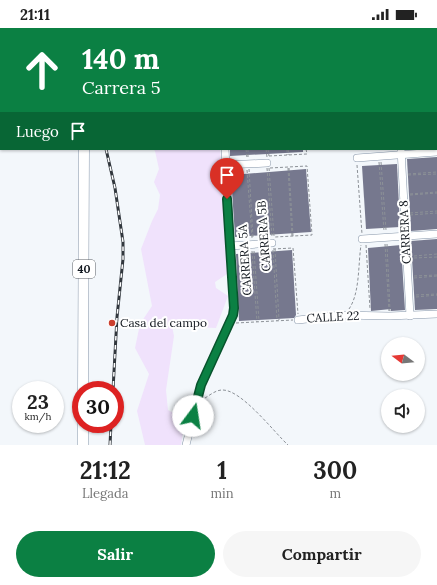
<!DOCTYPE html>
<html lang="es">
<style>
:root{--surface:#fff;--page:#f6f6f6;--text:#222;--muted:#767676;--accent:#0b8043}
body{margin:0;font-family:Lora,serif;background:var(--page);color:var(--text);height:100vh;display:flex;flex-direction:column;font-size:15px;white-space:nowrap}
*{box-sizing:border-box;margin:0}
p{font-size:13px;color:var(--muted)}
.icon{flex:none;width:22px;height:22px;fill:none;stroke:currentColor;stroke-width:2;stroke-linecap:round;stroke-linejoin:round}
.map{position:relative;height:417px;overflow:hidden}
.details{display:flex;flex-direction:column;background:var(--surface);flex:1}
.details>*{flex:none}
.guide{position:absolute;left:0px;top:0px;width:437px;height:122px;box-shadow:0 1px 3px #0004;background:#0b8043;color:#fff;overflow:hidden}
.needle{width:26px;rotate:286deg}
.buttons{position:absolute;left:381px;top:309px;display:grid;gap:8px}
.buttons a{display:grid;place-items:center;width:44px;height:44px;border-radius:50%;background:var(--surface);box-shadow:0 1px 3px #0004;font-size:20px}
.speed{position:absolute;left:12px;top:353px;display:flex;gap:8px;font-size:20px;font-weight:700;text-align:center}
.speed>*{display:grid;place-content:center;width:52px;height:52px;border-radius:50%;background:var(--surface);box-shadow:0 1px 3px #0004;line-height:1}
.speed small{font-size:10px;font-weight:400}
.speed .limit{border:6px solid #d22;background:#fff;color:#111}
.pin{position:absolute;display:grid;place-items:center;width:34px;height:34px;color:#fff;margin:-41px -17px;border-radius:50% 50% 50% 0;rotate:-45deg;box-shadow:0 0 4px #0007}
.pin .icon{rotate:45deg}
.me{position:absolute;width:44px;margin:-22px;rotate:14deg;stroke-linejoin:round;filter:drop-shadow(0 0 3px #0008)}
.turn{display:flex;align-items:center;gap:14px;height:84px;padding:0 16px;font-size:18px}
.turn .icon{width:52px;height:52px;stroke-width:2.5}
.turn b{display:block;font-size:28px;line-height:34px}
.then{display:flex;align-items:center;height:38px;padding:0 16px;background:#0003;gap:8px;font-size:15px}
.eta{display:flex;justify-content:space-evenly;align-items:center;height:68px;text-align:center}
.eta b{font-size:24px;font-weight:800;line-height:28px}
.action{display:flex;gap:8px;margin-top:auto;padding:8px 16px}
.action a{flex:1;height:46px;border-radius:24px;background:var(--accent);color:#fff;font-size:16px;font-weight:800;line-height:46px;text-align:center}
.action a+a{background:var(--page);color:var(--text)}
.status{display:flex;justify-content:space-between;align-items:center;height:28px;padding:0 20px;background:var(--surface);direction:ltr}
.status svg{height:11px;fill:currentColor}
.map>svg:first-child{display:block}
.green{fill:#f0e2fc}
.building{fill:#76788e}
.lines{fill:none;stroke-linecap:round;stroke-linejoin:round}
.minor-casing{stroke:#8897aa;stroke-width:8}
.highway-casing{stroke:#8897aa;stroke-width:11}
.path{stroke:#8c9197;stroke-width:1;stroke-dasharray:3 2;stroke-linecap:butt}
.minor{stroke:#fff;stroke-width:7}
.highway{stroke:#fff;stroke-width:10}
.rail-casing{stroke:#31373d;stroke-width:3}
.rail{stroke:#fff;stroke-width:1.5;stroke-dasharray:4.5;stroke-linecap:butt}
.route-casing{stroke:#07532c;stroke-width:10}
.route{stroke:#0b8043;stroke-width:7}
.poi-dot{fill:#cb3f2e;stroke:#fff;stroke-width:1.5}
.labels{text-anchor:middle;stroke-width:4;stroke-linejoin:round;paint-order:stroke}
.shield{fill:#fff;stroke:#585d62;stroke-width:1}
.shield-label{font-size:11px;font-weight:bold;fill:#11171e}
.street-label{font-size:12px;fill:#11171e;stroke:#fff}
.poi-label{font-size:12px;fill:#11171e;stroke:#fff;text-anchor:start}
</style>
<div class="status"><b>21:11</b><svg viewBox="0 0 49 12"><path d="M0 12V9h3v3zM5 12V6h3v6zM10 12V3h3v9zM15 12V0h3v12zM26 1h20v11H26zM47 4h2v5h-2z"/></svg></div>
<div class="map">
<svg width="437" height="417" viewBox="0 0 437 417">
<rect width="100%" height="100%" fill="#f3f7fb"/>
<g class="green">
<polygon points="107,0 213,0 213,1 108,1"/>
<polygon points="153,121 220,121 227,246 215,254 216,260 228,268 216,300 172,298 174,308 166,362 168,382 185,391 181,417 145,417 137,383 149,346 135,320 140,296 152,278 141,221 152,193 158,181 160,167 154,154 159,141 155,123"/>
</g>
<g class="building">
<polygon points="230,121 303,121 303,124 230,128"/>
<polygon points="437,129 437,201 411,203 407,131"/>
<polygon points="397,136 400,199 366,201 362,138"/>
<polygon points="306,141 311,204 235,209 231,147"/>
<polygon points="437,211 437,281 415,282 411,213"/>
<polygon points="401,217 405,282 391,283 391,281 371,283 368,220"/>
<polygon points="292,222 296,287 294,290 239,293 236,226"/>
</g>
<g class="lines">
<g class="minor-casing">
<g id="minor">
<polyline points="283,0 283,1"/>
<polyline points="395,0 395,1"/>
<polyline points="216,1 216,0"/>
<polyline points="436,41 437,41"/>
<polyline points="401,121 410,288"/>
<polyline points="357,130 437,124"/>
<polyline points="226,137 267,135"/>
<polyline points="362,211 437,206"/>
<polyline points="230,218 272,215"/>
<polyline points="298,292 341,287 389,288 437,286"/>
<polyline points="186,417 201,357 233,287 234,280 225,121"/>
</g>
</g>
<g class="highway-casing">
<g id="highway">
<polyline points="55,0 55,1"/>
<polyline points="83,362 84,121"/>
<polyline points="83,417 83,396"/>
</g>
</g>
<g class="path">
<polyline points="259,0 259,1"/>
<polyline points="261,0 261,1"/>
<polyline points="291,0 292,1"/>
<polyline points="292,0 293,1"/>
<polyline points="227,1 240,0"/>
<polyline points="436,8 437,8"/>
<polyline points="436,62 437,62"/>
<polyline points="436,63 437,63"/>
<polyline points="436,82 437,82"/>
<polyline points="436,83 437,83"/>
<polyline points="436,101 437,101"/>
<polyline points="436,103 437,103"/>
<polyline points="246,121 247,130"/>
<polyline points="248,121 248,130"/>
<polyline points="266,121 267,129"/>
<polyline points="268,121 269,128"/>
<polyline points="287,121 287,127"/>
<polyline points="288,121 289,127"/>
<polyline points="269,128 307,126 306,121"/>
<polyline points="379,134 384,203"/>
<polyline points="381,134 386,202"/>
<polyline points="357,137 362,206"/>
<polyline points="267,140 272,209"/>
<polyline points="269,140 274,208"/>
<polyline points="270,140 307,138 312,207 275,209"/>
<polyline points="288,140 292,208"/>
<polyline points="289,140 293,208"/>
<polyline points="249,141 253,210"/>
<polyline points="247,142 252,210"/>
<polyline points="408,146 437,144"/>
<polyline points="408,147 437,146"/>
<polyline points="410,166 437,164"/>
<polyline points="410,167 437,165"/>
<polyline points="410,185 437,183"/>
<polyline points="410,187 437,185"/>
<polyline points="385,216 389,283"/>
<polyline points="387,216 390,283"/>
<polyline points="366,217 370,281"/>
<polyline points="273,221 293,220 298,286"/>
<polyline points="275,221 279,292"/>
<polyline points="273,222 277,293"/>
<polyline points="252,223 257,294"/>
<polyline points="254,223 259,293"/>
<polyline points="414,228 437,226"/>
<polyline points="414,230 437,229"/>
<polyline points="414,248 437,247"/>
<polyline points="414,250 437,248"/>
<polyline points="416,267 437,266"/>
<polyline points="416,269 437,267"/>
<path d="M349,281C360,265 358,237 361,217"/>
<polyline points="236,295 293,292"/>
<path d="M205,370C210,367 216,362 222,362C241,361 274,404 288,417"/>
</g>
<use href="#minor" class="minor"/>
<use href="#highway" class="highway"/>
<g class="rail-casing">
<g id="rail">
<polyline points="81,0 81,1"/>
<polyline points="106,121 115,160 123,214 123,231 117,289 113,362"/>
<polyline points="110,417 111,396"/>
</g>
</g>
<use href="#rail" class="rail"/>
</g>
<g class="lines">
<g class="route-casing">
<polyline id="route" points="193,388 201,357 233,287 234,280 227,171"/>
</g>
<use href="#route" class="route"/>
</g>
<circle class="poi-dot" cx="112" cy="295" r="4"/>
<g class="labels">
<rect class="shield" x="73" y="232" width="22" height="18" rx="3"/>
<g class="shield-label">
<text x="84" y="245">40</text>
</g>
<g class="street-label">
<text transform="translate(405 204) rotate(-93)" y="4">CARRERA 8</text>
<text transform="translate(264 208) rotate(-94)" y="4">CARRERA 5B</text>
<text transform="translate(245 232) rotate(-94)" y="4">CARRERA 5A</text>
<text transform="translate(333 289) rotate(-3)" y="4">CALLE 22</text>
</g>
<g class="poi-label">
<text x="120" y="299">Casa del campo</text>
</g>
</g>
</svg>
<div class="buttons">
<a><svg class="needle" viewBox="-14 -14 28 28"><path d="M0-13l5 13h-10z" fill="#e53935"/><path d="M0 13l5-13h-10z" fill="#767676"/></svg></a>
<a><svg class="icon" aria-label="sound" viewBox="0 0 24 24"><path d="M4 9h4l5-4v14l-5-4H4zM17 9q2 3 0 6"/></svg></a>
</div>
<div class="speed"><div>23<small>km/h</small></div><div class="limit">30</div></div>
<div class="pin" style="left:227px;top:171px;background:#d93025"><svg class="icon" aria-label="arrive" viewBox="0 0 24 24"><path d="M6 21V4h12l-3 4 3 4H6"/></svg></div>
<svg class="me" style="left:193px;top:388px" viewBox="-20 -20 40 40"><circle r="19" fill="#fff"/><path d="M0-13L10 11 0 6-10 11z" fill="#0b8043"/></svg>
<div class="guide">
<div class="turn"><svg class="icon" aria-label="ahead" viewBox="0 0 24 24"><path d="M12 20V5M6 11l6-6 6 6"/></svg><div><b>140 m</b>Carrera 5</div></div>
<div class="then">Luego<svg class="icon" aria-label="arrive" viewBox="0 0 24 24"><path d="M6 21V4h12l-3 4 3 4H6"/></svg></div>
</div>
</div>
<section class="details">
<div class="eta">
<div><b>21:12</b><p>Llegada</p></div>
<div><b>1</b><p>min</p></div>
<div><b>300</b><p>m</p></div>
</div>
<div class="action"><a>Salir</a><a>Compartir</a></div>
</section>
